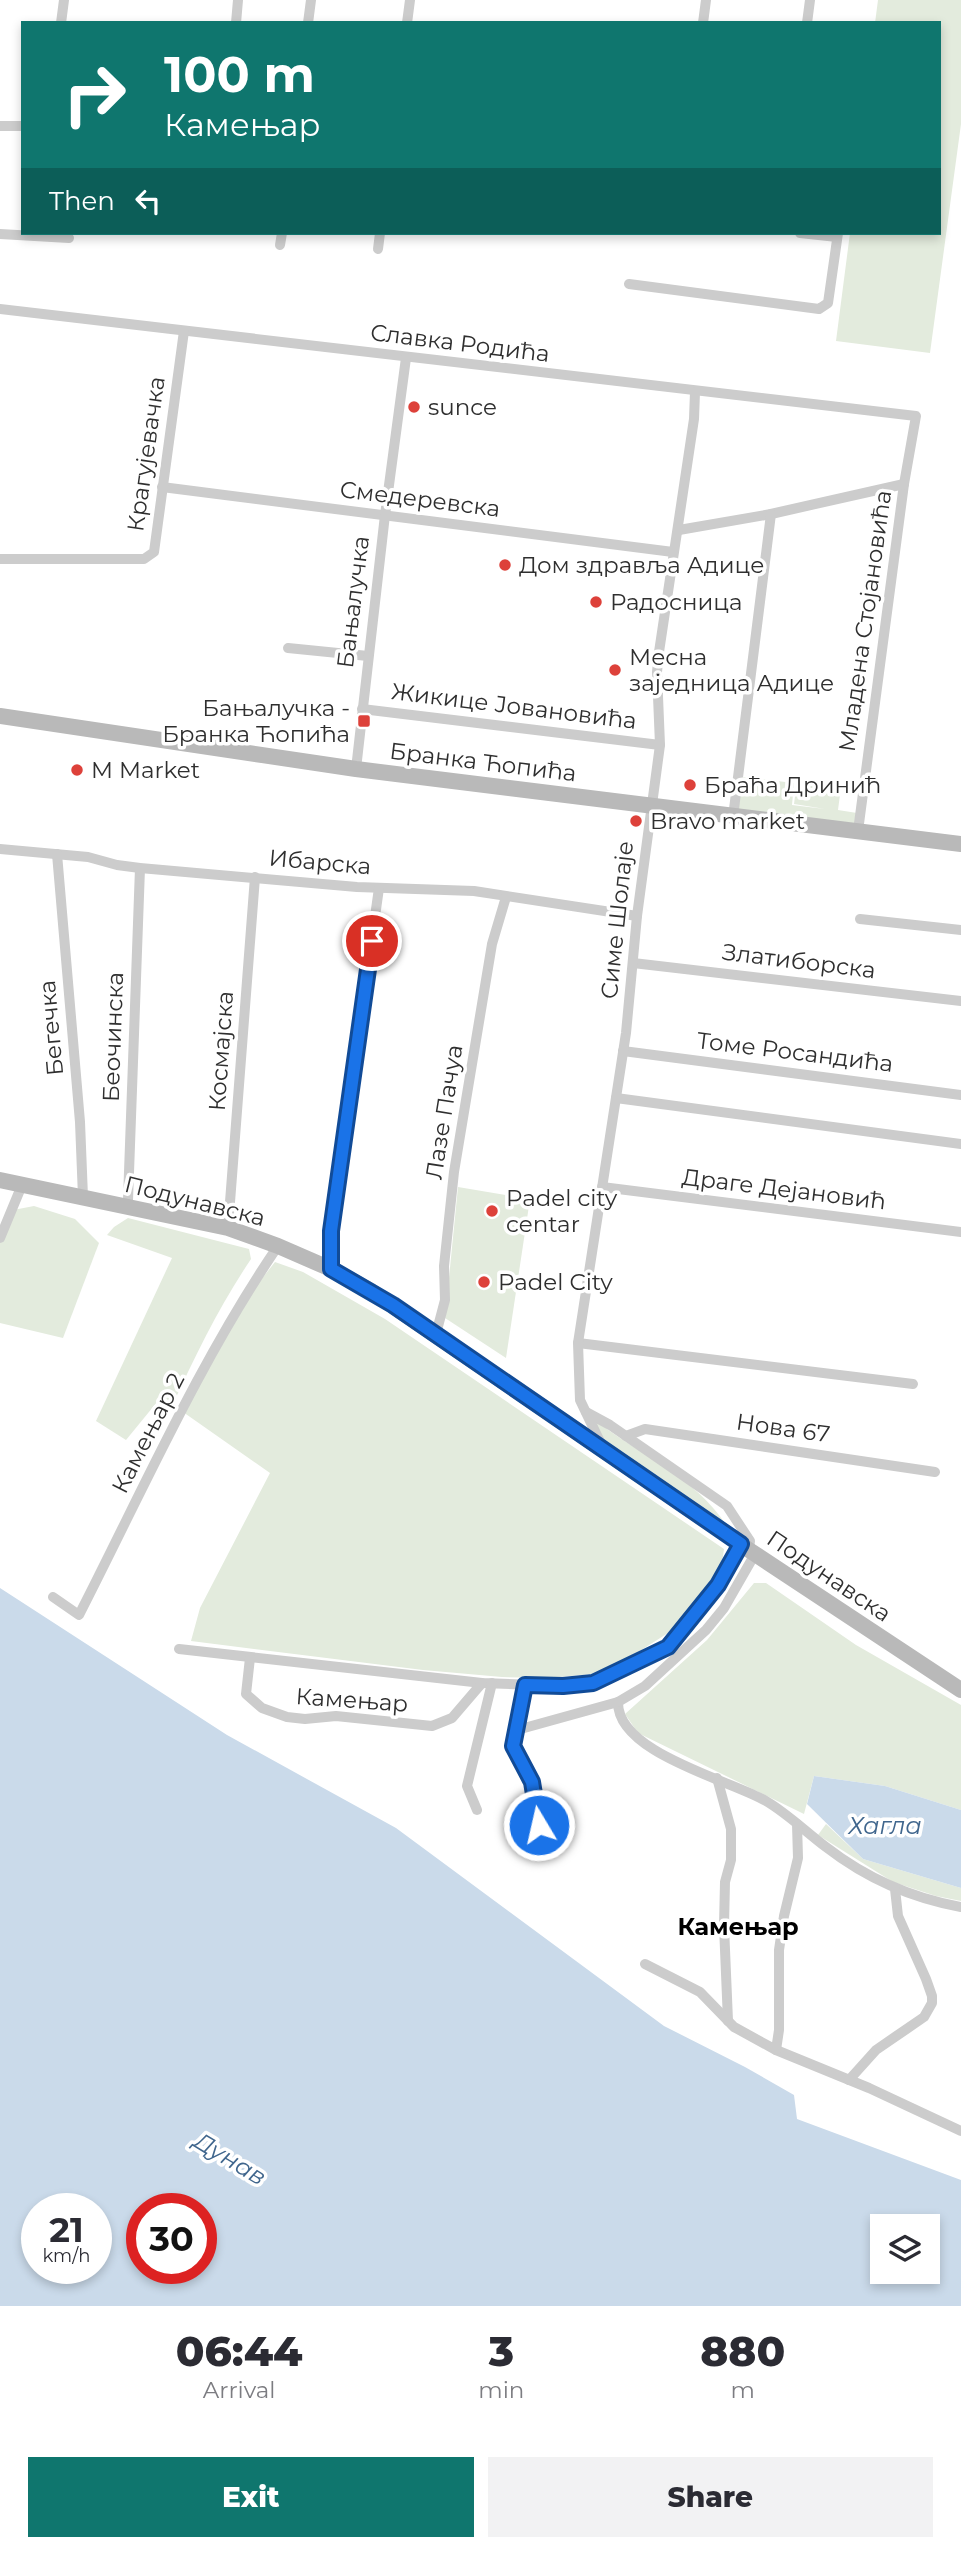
<!DOCTYPE html>
<meta charset="utf-8">
<style>
:root{--surface:#fff;--page:#f2f2f3;--text:#2b2b33;--muted:#7c7c81;--accent:#0f766e}
body{margin:0;font-family:Montserrat,sans-serif;background:var(--page);color:var(--text);height:100vh;display:flex;flex-direction:column;font-size:26px;white-space:nowrap}
*{box-sizing:border-box;margin:0}
p{font-size:23px;color:var(--muted)}
.icon{flex:none;width:38px;height:38px;fill:none;stroke:currentColor;stroke-width:2;stroke-linecap:round;stroke-linejoin:round}
.map{position:relative;height:2306px;overflow:hidden}
.panel{display:flex;flex-direction:column;background:var(--surface);flex:1}
.panel>*{flex:none}
.guide{position:absolute;left:21px;top:21px;width:920px;height:214px;border-radius:0px;box-shadow:0 4px 10px #0003;background:#0f766e;color:#fff;overflow:hidden}
.fabs{position:absolute;left:870px;top:2214px;display:grid;gap:14px}
.fabs a{display:grid;place-items:center;width:70px;height:70px;border-radius:0px;background:var(--surface);box-shadow:0 4px 10px #0003;font-size:35px}
.speed{position:absolute;left:21px;top:2193px;display:flex;gap:14px;font-size:35px;font-weight:700;text-align:center}
.speed>*{display:grid;place-content:center;width:91px;height:91px;border-radius:50%;background:var(--surface);box-shadow:0 4px 10px #0003;line-height:1}
.speed small{font-size:18px;font-weight:400}
.speed .limit{border:10px solid #d22;background:#fff;color:#111}
.pin{position:absolute;display:grid;place-items:center;width:60px;height:60px;color:#fff;margin:-30px;border:4px solid #fff;border-radius:50%;box-shadow:0 2px 7px #0007}
.me{position:absolute;width:77px;margin:-38px;rotate:351deg;stroke-linejoin:round;filter:drop-shadow(0 0 5px #0008)}
.turn{display:flex;align-items:center;gap:24px;height:147px;padding:0 28px;font-size:32px}
.turn .icon{width:91px;height:91px;stroke-width:2.5}
.turn b{display:block;font-size:49px;line-height:60px}
.then{display:flex;align-items:center;height:66px;padding:0 28px;background:#0003;gap:14px;font-size:26px}
.eta{display:flex;justify-content:space-evenly;align-items:center;height:119px;text-align:center}
.eta b{font-size:42px;font-weight:800;line-height:49px}
.cta{display:flex;gap:14px;margin-top:auto;padding:14px 28px}
.cta a{flex:1;height:80px;border-radius:0px;background:var(--accent);color:#fff;font-size:28px;font-weight:800;line-height:80px;text-align:center}
.cta a+a{background:var(--page);color:var(--text)}
.map>svg:first-child{display:block}
.green{fill:#e3ebdd}
.water{fill:#cadaea;fill-rule:evenodd}
.lines{fill:none;stroke-linecap:round;stroke-linejoin:round}
.street{stroke:#ccc;stroke-width:10}
.secondary{stroke:#b9b9b9;stroke-width:16}
.route-casing{stroke:#114b97;stroke-width:18}
.route{stroke:#1a73e8;stroke-width:12}
.poi-dot{fill:#dd413a;stroke:#fff;stroke-width:2.5}
.labels{text-anchor:middle;stroke-width:7;stroke-linejoin:round;paint-order:stroke}
.street-label{font-size:23px;fill:#2f2f2f;stroke:#fff}
.poi-label{font-size:23px;fill:#2f2f2f;stroke:#fff;text-anchor:start}
.water-label{font-size:24px;font-style:italic;fill:#40668d;stroke:#fff}
.neighbourhood-label{font-size:24px;font-weight:bold;fill:#000;stroke:#fff}
</style>
<div class="map">
<svg width="961" height="2306" viewBox="0 0 961 2306">
<rect width="100%" height="100%" fill="#fff"/>
<g class="green">
<polygon points="878,0 961,0 961,124 930,353 836,341 850,233 940,233 940,23 875,23"/>
<polygon points="742,777 794,783 792,805 825,809 794,804 797,781 841,787 838,810 857,813 856,826 738,813"/>
<polygon points="458,1187 530,1199 506,1358 445,1318"/>
<polygon points="34,1206 75,1219 99,1243 63,1338 0,1323 0,1234 8,1211"/>
<path d="M128,1218L249,1249L251,1259C220,1305 196,1354 173,1404L162,1396L126,1440L96,1421L172,1258L107,1235L114,1227Z"/>
<polygon points="275,1262 303,1272 385,1319 724,1549 722,1563 696,1602 668,1633 635,1654 594,1674 548,1678 502,1677 423,1670 191,1641 200,1608 270,1473 183,1412 249,1295"/>
<path d="M592,1418C639,1455 701,1479 731,1533L602,1441Z"/>
<polygon points="754,1583 766,1583 856,1645 961,1705 961,1810 885,1786 814,1776 804,1814 638,1733 625,1714 707,1640"/>
<polygon points="826,1824 863,1859 961,1888 961,1901 936,1896 893,1882 818,1835"/>
</g>
<g class="water">
<path d="M0,1588L227,1735L396,1828L664,2026L745,2067L794,2095L797,2119L961,2180V2306H0ZM37,2208H96V2268H37ZM142,2208H201V2268H142ZM882,2226H928V2272H882Z"/>
<polygon points="814,1776 885,1786 961,1810 961,1888 863,1859 807,1804"/>
</g>
<g class="lines">
<g class="street">
<polyline points="61,23 64,0"/>
<polyline points="236,23 238,0"/>
<polyline points="308,23 311,0"/>
<polyline points="407,23 410,0"/>
<polyline points="703,23 706,0"/>
<polyline points="807,23 810,0"/>
<polyline points="0,126 23,126"/>
<polyline points="800,233 837,237"/>
<polyline points="0,234 69,238"/>
<polyline points="280,245 282,233"/>
<polyline points="378,249 380,233"/>
<polyline points="629,284 819,309 828,303 838,233"/>
<polyline points="0,309 916,416 904,484 858,831"/>
<polyline points="162,487 673,552"/>
<polyline points="679,530 771,514 904,484"/>
<polyline points="0,559 144,559 154,552 184,331"/>
<polyline points="288,648 368,656"/>
<polyline points="362,709 660,745"/>
<polyline points="356,769 385,515 406,358"/>
<polyline points="733,817 771,514"/>
<polyline points="0,849 88,857 117,865 140,868 357,887 474,891 637,916"/>
<polyline points="57,854 80,1122 83,1197"/>
<polyline points="860,919 961,930"/>
<polyline points="633,963 961,1001"/>
<polyline points="623,1051 961,1095"/>
<polyline points="616,1098 961,1144"/>
<polyline points="602,1187 961,1232"/>
<polyline points="129,1207 128,1200 140,868"/>
<polyline points="228,1228 255,877"/>
<polyline points="0,1238 22,1185"/>
<polyline points="331,1269 331,1231 379,888"/>
<polyline points="436,1334 445,1300 444,1266 454,1172 492,944 506,897"/>
<polyline points="578,1343 913,1384"/>
<polyline points="586,1412 610,1425 727,1506 750,1541 749,1550"/>
<polyline points="626,1436 645,1429 935,1472"/>
<polyline points="603,1448 580,1400 578,1343 626,1033 637,916 660,745 657,672 659,652 694,419 695,392"/>
<path d="M53,1597L79,1615C142,1492 200,1360 278,1246"/>
<polyline points="179,1649 482,1683 563,1686 593,1683 668,1647 718,1585 741,1544"/>
<polyline points="250,1658 246,1694 262,1708 287,1717 305,1719 336,1716 432,1726 452,1718 482,1683"/>
<polyline points="525,1685 512,1746 530,1776 539,1825 525,1848"/>
<path d="M618,1702C617,1753 730,1780 766,1801C788,1814 806,1832 826,1847C866,1878 911,1898 961,1907"/>
<polyline points="517,1730 618,1702 645,1686 706,1630 724,1608 755,1554"/>
<polyline points="717,1778 731,1829 731,1860 725,1882 724,1926 728,2021"/>
<polyline points="477,1810 467,1786 492,1683"/>
<polyline points="645,1964 700,1992 734,2027 776,2050 869,2088 961,2131"/>
<polyline points="776,2050 779,2030 779,1950 784,1916 798,1858 797,1824"/>
<polyline points="849,2080 876,2050 924,2017 932,2003 932,1996 926,1979 898,1916 895,1889"/>
</g>
<g class="secondary">
<polyline points="0,716 356,769 961,844"/>
<polyline points="0,1180 228,1228 278,1246 331,1269 371,1291 749,1550 961,1690"/>
</g>
</g>
<g class="lines">
<g class="route-casing">
<polyline id="route" points="372,941 331,1231 331,1269 393,1305 741,1544 718,1585 668,1647 593,1683 563,1686 525,1685 513,1746 532,1782 539,1825"/>
</g>
<use href="#route" class="route"/>
</g>
<g class="poi-dot">
<circle cx="414" cy="407" r="7"/>
<circle cx="505" cy="565" r="7"/>
<circle cx="596" cy="602" r="7"/>
<circle cx="615" cy="670" r="7"/>
<rect x="357" y="714" width="14" height="14" rx="3.5"/>
<circle cx="77" cy="770" r="7"/>
<circle cx="690" cy="785" r="7"/>
<circle cx="636" cy="821" r="7"/>
<circle cx="492" cy="1211" r="7"/>
<circle cx="484" cy="1282" r="7"/>
</g>
<g class="labels">
<g class="street-label">
<text transform="translate(460 343) rotate(7)" y="8">Славка Родића</text>
<text transform="translate(146 454) rotate(-82)" y="8">Крагујевачка</text>
<text transform="translate(420 499) rotate(7)" y="8">Смедеревска</text>
<text transform="translate(353 602) rotate(-83)" y="8">Бањалучка</text>
<text transform="translate(865 621) rotate(-82)" y="8">Младена Стојановића</text>
<text transform="translate(514 706) rotate(7)" y="8">Жикице Јовановића</text>
<text transform="translate(483 762) rotate(7)" y="8">Бранка Ћопића</text>
<text transform="translate(320 862) rotate(5)" y="8">Ибарска</text>
<text transform="translate(617 920) rotate(-84)" y="8">Симе Шолаје</text>
<text transform="translate(799 961) rotate(7)" y="8">Златиборска</text>
<text transform="translate(51 1028) rotate(-95)" y="8">Бегечка</text>
<text transform="translate(113 1037) rotate(-88)" y="8">Беочинска</text>
<text transform="translate(221 1051) rotate(-86)" y="8">Космајска</text>
<text transform="translate(795 1052) rotate(7)" y="8">Томе Росандића</text>
<text transform="translate(444 1112) rotate(-81)" y="8">Лазе Пачуа</text>
<text transform="translate(784 1189) rotate(7)" y="8">Драге Дејановић</text>
<text transform="translate(195 1201) rotate(14)" y="8">Подунавска</text>
<text transform="translate(783 1428) rotate(8)" y="8">Нова 67</text>
<text transform="translate(148 1433) rotate(-63)" y="8">Камењар 2</text>
<text transform="translate(829 1576) rotate(34)" y="8">Подунавска</text>
<text transform="translate(352 1700) rotate(4)" y="8">Камењар</text>
</g>
<g class="poi-label">
<text x="428" y="415">sunce</text>
<text x="519" y="573">Дом здравља Адице</text>
<text x="610" y="610">Радосница</text>
<text x="629" y="665">Месна<tspan x="629" dy="26">заједница Адице</tspan></text>
<text x="350" y="716" text-anchor="end">Бањалучка -<tspan x="350" dy="26">Бранка Ћопића</tspan></text>
<text x="91" y="778">M Market</text>
<text x="704" y="793">Браћа Дринић</text>
<text x="650" y="829">Bravo market</text>
<text x="506" y="1206">Padel city<tspan x="506" dy="26">centar</tspan></text>
<text x="498" y="1290">Padel City</text>
</g>
<g class="water-label">
<text x="885" y="1834">Хагла</text>
<text transform="translate(230 2159) rotate(31)" y="8">Дунав</text>
</g>
<g class="neighbourhood-label">
<text x="738" y="1935">Камењар</text>
</g>
</g>
</svg>
<div class="fabs">
<a><svg class="icon" aria-label="layers" viewBox="0 0 24 24"><path d="M12 4l9 5-9 5-9-5zM3 14l9 5 9-5"/></svg></a>
</div>
<div class="speed"><div>21<small>km/h</small></div><div class="limit">30</div></div>
<div class="pin" style="left:372px;top:941px;background:#d93025"><svg class="icon" aria-label="arrive" viewBox="0 0 24 24"><path d="M6 21V4h12l-3 4 3 4H6"/></svg></div>
<svg class="me" style="left:539px;top:1825px" viewBox="-20 -20 40 40"><circle r="17" fill="#1a73e8" stroke="#fff" stroke-width="3"/><path d="M0-11L8 9 0 5-8 9z" fill="#fff"/></svg>
<div class="guide">
<div class="turn"><svg class="icon" aria-label="right" viewBox="0 0 24 24"><path d="M7 20v-9h11M14 6l5 5-5 5"/></svg><div><b>100 m</b>Камењар</div></div>
<div class="then">Then<svg class="icon" aria-label="left" viewBox="0 0 24 24"><path d="M17 20v-9H6M10 6l-5 5 5 5"/></svg></div>
</div>
</div>
<section class="panel">
<div class="eta">
<div><b>06:44</b><p>Arrival</p></div>
<div><b>3</b><p>min</p></div>
<div><b>880</b><p>m</p></div>
</div>
<div class="cta"><a>Exit</a><a>Share</a></div>
</section>
